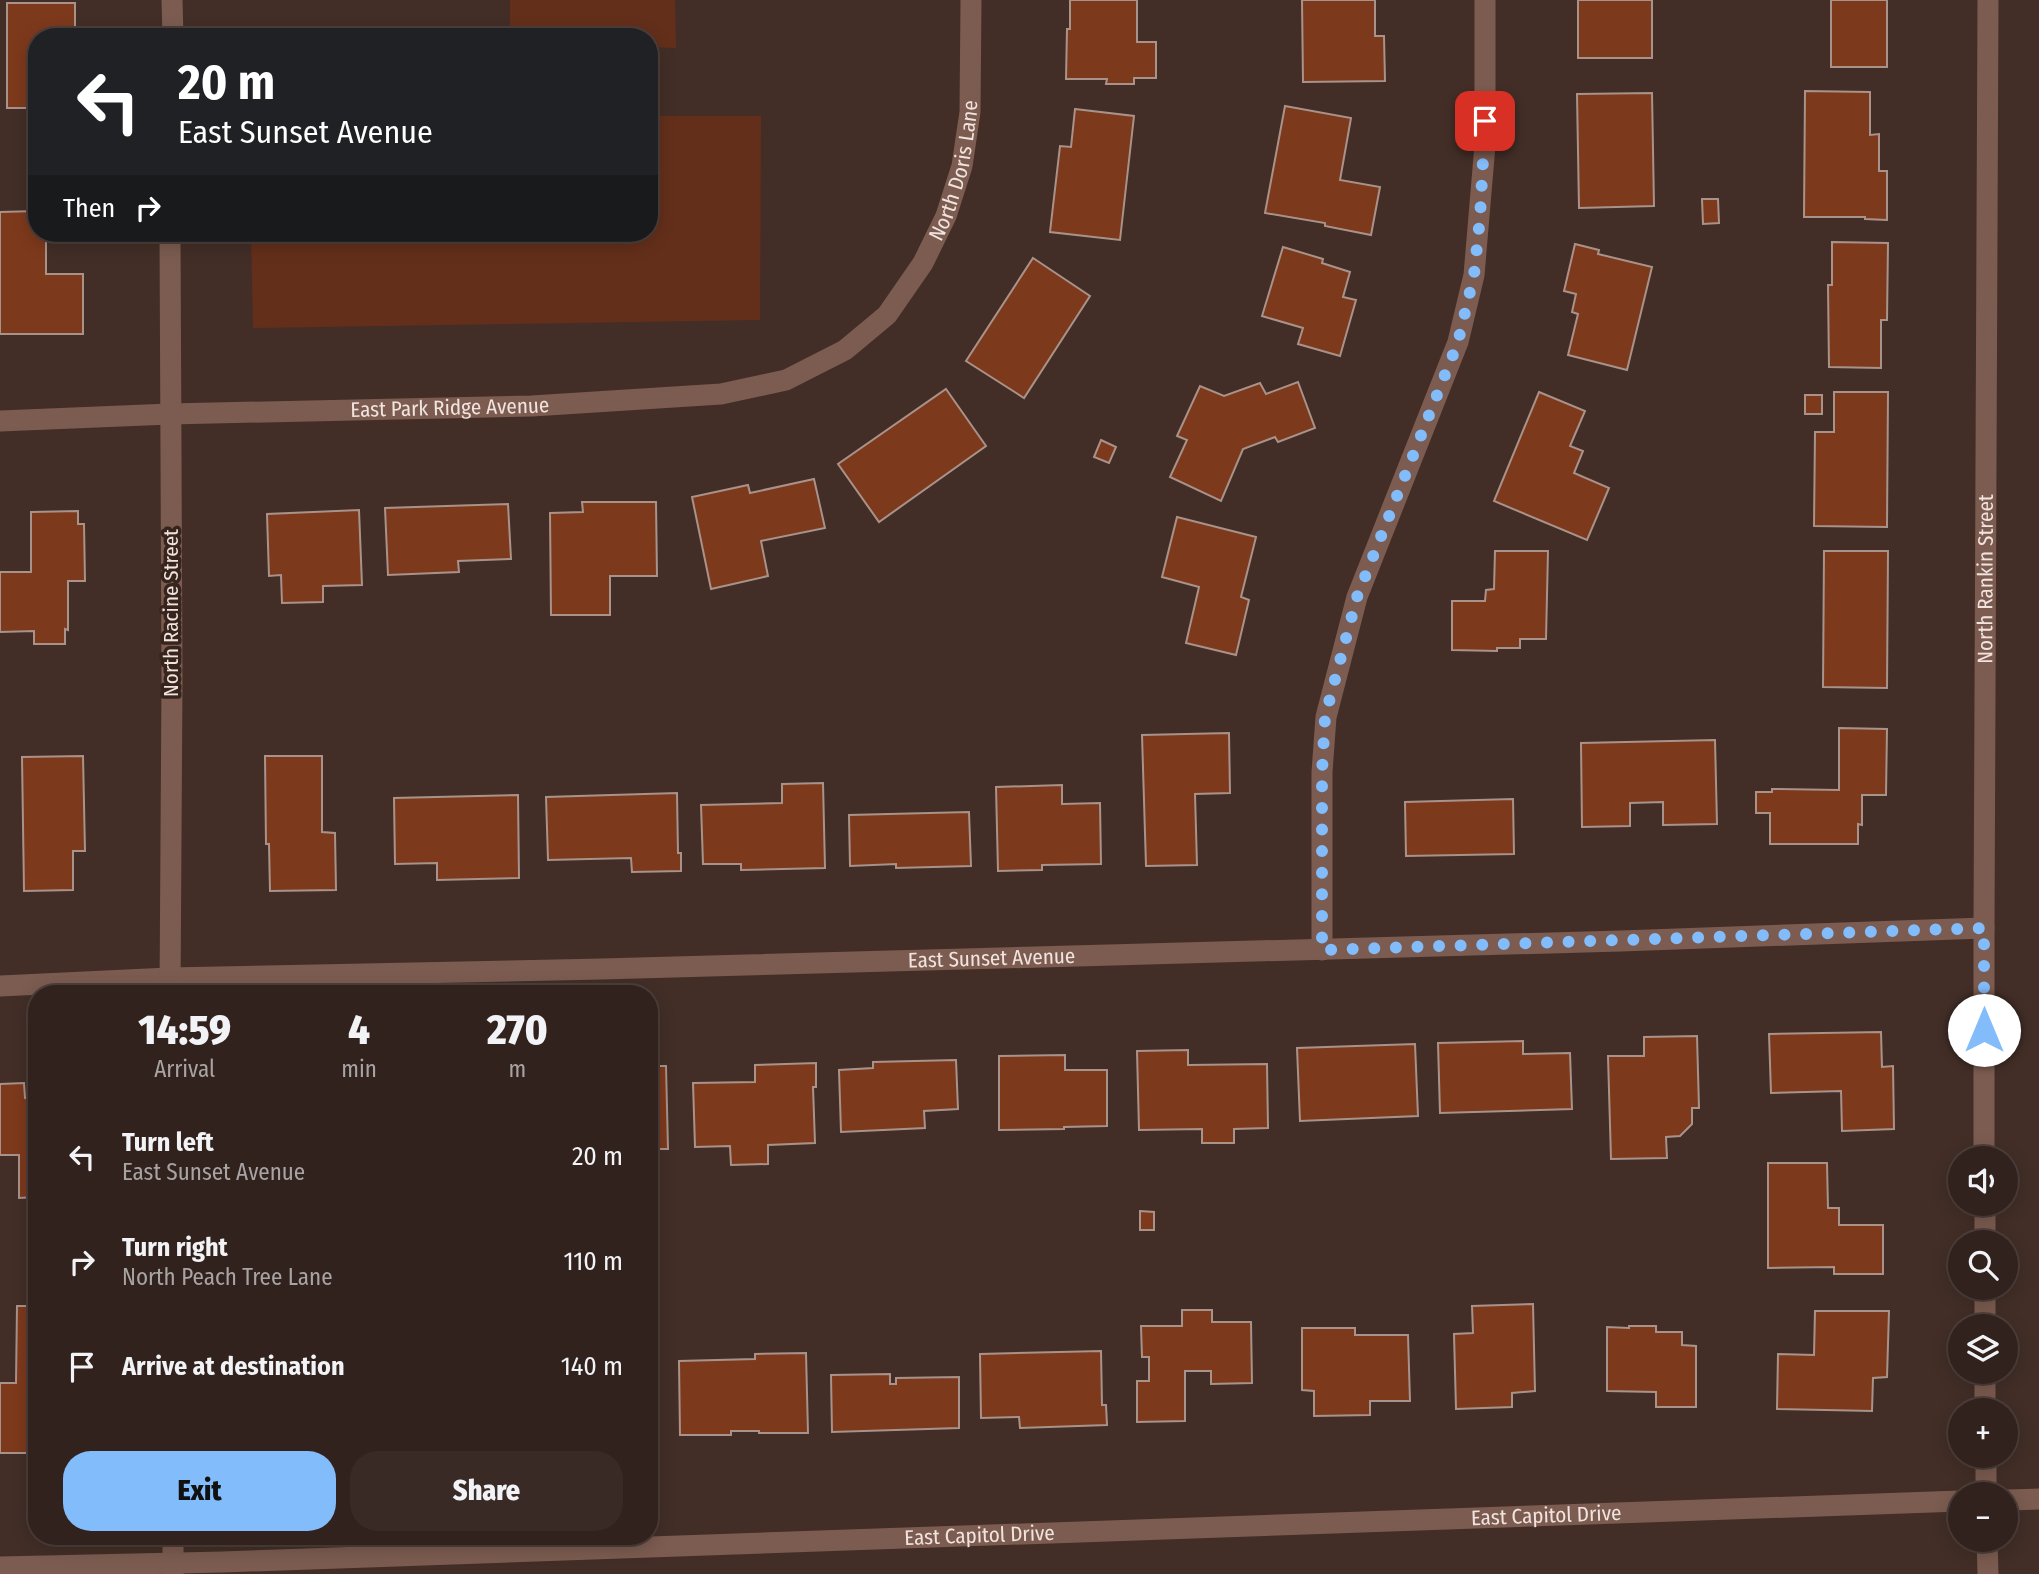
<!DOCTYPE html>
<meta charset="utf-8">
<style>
:root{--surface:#32221d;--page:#3a2a26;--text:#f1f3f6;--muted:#a8a4a4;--line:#4d3f3b;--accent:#83bcfb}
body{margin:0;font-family:"Fira Sans Condensed",sans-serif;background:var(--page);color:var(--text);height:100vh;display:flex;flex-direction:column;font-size:26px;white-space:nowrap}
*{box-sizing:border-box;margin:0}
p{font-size:23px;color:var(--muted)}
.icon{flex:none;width:38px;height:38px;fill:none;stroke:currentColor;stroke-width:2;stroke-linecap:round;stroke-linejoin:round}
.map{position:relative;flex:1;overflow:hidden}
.details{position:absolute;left:28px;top:985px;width:630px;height:560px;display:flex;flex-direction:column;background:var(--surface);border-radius:28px;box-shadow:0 4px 18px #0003,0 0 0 2px var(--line)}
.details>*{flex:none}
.hud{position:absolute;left:28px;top:28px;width:630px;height:214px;border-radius:28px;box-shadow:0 4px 18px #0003,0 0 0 2px var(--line);background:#202124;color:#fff;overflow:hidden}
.fabs{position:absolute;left:1948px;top:1146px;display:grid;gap:14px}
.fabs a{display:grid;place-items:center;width:70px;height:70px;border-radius:50%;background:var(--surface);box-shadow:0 4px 18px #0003,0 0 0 2px var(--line);font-size:35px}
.pin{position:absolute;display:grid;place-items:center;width:60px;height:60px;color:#fff;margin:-30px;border-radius:14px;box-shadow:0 4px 10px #0006}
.me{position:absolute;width:77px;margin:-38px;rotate:0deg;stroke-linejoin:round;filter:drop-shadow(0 0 5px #0008)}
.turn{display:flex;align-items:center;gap:24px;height:147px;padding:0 35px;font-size:32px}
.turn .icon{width:91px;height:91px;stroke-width:2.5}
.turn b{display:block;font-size:49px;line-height:60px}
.then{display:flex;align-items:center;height:66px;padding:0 35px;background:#0003;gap:14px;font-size:26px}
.eta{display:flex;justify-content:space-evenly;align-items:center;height:119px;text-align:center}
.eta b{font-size:42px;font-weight:800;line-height:49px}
.primary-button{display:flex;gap:14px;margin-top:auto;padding:14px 35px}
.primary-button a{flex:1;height:80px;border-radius:28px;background:var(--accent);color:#111;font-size:28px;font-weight:800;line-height:80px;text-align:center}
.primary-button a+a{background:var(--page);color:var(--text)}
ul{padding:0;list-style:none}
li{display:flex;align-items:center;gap:21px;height:105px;padding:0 35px}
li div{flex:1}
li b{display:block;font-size:26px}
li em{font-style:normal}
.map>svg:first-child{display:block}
.green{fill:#632f1b}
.building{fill:#7d391c;stroke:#a99289;stroke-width:2}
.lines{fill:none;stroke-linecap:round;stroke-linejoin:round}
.minor{stroke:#7c5c50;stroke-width:21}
.route{stroke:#83bcfb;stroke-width:12;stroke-dasharray:0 21.6}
.labels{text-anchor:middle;stroke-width:7;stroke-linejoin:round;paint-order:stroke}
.street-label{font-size:21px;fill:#f1e4df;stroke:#37251d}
</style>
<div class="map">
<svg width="2039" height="1574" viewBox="0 0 2039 1574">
<rect width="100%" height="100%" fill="#422e27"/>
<g class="green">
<polygon points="510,0 675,0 676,48 649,47 649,37 510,37"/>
<polygon points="649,116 761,116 760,320 253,328 251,233 649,233"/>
</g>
<g class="building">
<polygon points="1070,0 1137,0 1137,42 1156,42 1156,78 1134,78 1134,84 1106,84 1107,79 1066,79 1067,29 1070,29"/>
<polygon points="1302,0 1375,0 1375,36 1384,36 1385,81 1303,82"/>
<rect x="1578" y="0" width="74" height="58"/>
<rect x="1831" y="0" width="56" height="67"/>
<polygon points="7,3 75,3 75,37 37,37 37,108 7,108"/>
<polygon points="1805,91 1870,92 1870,135 1879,134 1879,171 1887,171 1887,220 1865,219 1865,217 1804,217"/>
<polygon points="1652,93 1654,206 1579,208 1577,94"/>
<polygon points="1285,106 1351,118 1340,180 1380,187 1371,235 1325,226 1325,223 1265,213"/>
<polygon points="1075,109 1134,116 1120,240 1050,232 1060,146 1071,147"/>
<polygon points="1702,199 1718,199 1719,223 1703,224"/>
<polygon points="37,211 37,233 46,233 46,274 83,274 83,334 0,334 0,212"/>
<polygon points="1832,242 1888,243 1887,320 1881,320 1881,368 1829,367 1828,285 1832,285"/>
<polygon points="1575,244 1599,250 1598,254 1652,267 1627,370 1568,355 1578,314 1572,312 1576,294 1564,291"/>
<polygon points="1283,247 1323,259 1322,263 1350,272 1343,297 1356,300 1340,356 1298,344 1303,328 1262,316"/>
<polygon points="1033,258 1090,296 1024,398 966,361"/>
<polygon points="1298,382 1315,428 1278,442 1275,437 1243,449 1221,501 1170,477 1187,440 1177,436 1200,386 1224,396 1260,383 1266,394"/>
<polygon points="946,389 986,446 879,522 838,464"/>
<polygon points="1539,392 1585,411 1570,446 1583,451 1574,473 1609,488 1587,540 1494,501"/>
<polygon points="1834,392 1888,392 1887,527 1814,526 1815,432 1834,432"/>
<rect x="1805" y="395" width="17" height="19"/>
<polygon points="1101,440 1116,447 1109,463 1094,457"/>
<polygon points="814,479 825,528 761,541 768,576 711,589 692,497 748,485 750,493"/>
<polygon points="582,502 656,502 657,576 610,576 610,615 551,615 550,513 583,512"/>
<polygon points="508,504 511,559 458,561 459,572 388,575 385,508"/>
<polygon points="359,510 362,585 323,586 323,602 282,603 281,575 269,576 267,514"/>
<polygon points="78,511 78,524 84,524 85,581 68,581 68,630 65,629 65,644 34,644 34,631 0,632 0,572 31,572 31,512"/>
<polygon points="1177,517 1256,537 1241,597 1249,600 1236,655 1186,643 1199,587 1162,577"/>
<polygon points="1495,551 1548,551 1546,639 1520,639 1520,648 1497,648 1497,651 1452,650 1452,601 1485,601 1486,590 1494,589"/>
<polygon points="1824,551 1888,551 1887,688 1823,687"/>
<polygon points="1839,728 1887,729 1886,795 1862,795 1862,825 1858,824 1858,844 1770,844 1770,813 1756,813 1756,792 1772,792 1772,789 1839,790"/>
<polygon points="1229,733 1230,793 1195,794 1197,865 1146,866 1142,735"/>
<polygon points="1715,740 1717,824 1663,825 1663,802 1630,803 1630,826 1582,827 1581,743"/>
<polygon points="83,756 85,851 73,851 73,890 24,891 22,757"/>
<polygon points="265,756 322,756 322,832 335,833 336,890 270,891 269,844 266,844"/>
<polygon points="823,783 825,868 741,870 741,864 703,864 701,805 782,803 782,784"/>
<polygon points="1062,785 1062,804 1100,803 1101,864 1042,865 1042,870 998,871 996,787"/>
<polygon points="677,793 678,853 681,853 681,871 632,872 631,858 548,860 546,797"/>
<polygon points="518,795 519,878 437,880 437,863 395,864 394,798"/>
<polygon points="1513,799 1514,854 1406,856 1405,802"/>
<polygon points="969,812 971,866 896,868 896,864 850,866 849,815"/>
<polygon points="1881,1032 1882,1067 1893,1066 1894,1129 1842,1131 1841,1091 1771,1093 1769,1034"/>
<polygon points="1697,1036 1699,1108 1692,1108 1692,1124 1680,1136 1666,1137 1667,1158 1611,1159 1608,1056 1644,1056 1644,1037"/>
<polygon points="1523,1041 1523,1054 1570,1053 1572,1109 1440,1113 1438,1043"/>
<polygon points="1415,1044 1418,1116 1300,1121 1297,1048"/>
<polygon points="1188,1050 1188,1065 1267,1064 1268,1128 1234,1129 1234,1143 1202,1143 1202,1129 1139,1130 1137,1051"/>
<polygon points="1065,1055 1065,1070 1107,1070 1107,1126 1064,1127 1064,1129 999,1130 999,1056"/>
<polygon points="956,1060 958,1109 924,1111 925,1128 841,1132 839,1070 873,1068 873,1062"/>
<polygon points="816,1063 816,1087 813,1087 815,1143 768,1145 768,1164 731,1165 730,1146 695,1147 693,1083 755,1082 755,1065"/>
<polygon points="649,1066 666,1066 668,1149 649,1149"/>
<polygon points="24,1083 25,1098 37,1097 37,1197 19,1198 19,1155 0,1155 0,1084"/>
<polygon points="1768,1163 1827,1163 1828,1208 1839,1208 1839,1225 1883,1225 1883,1274 1834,1274 1834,1267 1768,1268"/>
<polygon points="1140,1211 1154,1212 1154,1230 1140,1230"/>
<polygon points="1533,1304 1535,1391 1512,1393 1512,1407 1456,1409 1454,1334 1473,1333 1472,1306"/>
<polygon points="17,1306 37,1306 37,1453 0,1453 0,1383 16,1383"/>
<polygon points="1182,1310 1212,1310 1212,1322 1251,1322 1252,1383 1211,1384 1211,1371 1185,1371 1185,1421 1137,1422 1137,1381 1149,1381 1149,1357 1142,1357 1141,1326 1182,1326"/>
<polygon points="1815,1311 1889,1311 1887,1377 1873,1378 1872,1411 1777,1409 1778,1354 1814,1355"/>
<polygon points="1629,1326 1656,1326 1656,1332 1682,1332 1682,1345 1696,1346 1696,1407 1656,1407 1656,1392 1607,1391 1607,1327 1629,1328"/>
<polygon points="1302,1328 1355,1328 1355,1335 1408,1335 1410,1401 1370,1401 1370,1415 1314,1416 1314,1391 1302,1390"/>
<polygon points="1101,1351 1102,1405 1106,1405 1107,1425 1020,1428 1019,1417 981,1418 980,1354"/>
<polygon points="806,1353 808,1433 759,1433 759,1431 731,1431 731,1435 680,1435 679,1361 755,1359 755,1354"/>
<polygon points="649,1363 652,1363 654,1429 649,1429"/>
<polygon points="890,1374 890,1384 896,1384 896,1378 959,1377 959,1428 832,1432 831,1375"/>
</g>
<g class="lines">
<g class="minor">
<polyline points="172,0 173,37"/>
<path id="s1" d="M0,421L170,414L532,406L721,394L786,380L845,350L887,315L923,263L946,216L962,166L970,112L971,0"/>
<polyline points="1322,950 1322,772 1326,717 1357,597 1458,342 1474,275 1485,145 1485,0"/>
<path id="s2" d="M0,986L169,978L602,969L1621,941L1984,928"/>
<polyline points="170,994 172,681 170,233"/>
<path id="s3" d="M1984,1158V928L1988,0"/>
<polyline points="1985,1204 1985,1242"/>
<polyline points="1985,1288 1985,1326"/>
<polyline points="1985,1372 1985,1410"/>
<polyline points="1986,1456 1986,1494"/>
<polyline points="2006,1500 2039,1499"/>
<polyline points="173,1536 173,1574"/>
<polyline points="1987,1540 1988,1574"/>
<path id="s4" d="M0,1567L222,1562L1960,1501"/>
</g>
</g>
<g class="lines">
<polyline class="route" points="1485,121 1480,218 1474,275 1458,342 1357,597 1325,717 1322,772 1322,950 1984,928 1984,1030"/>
</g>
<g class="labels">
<g class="street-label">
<text dy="7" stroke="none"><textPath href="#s1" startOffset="1071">North Doris Lane</textPath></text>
<text dy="7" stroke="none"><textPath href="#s1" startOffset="450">East Park Ridge Avenue</textPath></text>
<text dy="7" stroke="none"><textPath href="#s3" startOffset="579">North Rankin Street</textPath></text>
<text transform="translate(171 613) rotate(-90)" y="7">North Racine Street</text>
<text dy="7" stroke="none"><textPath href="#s2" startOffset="992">East Sunset Avenue</textPath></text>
<text dy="7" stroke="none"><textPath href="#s4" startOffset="1547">East Capitol Drive</textPath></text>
<text dy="7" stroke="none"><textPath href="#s4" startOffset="980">East Capitol Drive</textPath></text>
</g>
</g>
</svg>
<div class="fabs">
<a><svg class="icon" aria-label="sound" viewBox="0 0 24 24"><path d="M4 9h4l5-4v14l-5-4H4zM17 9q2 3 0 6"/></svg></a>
<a><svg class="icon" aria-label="search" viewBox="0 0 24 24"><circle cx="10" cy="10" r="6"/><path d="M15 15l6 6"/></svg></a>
<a><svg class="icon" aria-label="layers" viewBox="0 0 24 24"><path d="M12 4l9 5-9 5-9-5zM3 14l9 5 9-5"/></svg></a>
<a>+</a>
<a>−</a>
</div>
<div class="pin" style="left:1485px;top:121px;background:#d93025"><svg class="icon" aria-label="arrive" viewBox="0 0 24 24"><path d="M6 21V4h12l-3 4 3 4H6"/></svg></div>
<svg class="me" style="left:1984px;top:1030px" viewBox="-20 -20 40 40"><circle r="19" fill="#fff"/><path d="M0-13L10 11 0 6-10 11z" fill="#83bcfb"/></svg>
<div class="hud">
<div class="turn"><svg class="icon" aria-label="left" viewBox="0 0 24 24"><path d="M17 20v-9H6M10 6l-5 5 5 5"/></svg><div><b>20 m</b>East Sunset Avenue</div></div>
<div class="then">Then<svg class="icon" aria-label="right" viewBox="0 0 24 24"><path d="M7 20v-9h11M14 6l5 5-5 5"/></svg></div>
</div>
<section class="details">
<div class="eta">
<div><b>14:59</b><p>Arrival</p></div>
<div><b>4</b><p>min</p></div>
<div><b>270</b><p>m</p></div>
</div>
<ul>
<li><svg class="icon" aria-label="left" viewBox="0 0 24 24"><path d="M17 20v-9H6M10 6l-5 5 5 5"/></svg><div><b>Turn left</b><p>East Sunset Avenue</p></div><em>20 m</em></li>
<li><svg class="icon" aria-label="right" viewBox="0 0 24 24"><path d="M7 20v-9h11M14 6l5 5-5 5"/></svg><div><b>Turn right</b><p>North Peach Tree Lane</p></div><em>110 m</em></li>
<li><svg class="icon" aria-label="arrive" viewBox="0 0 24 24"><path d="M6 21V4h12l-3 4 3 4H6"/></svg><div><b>Arrive at destination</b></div><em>140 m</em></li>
</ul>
<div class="primary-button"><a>Exit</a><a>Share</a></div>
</section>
</div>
